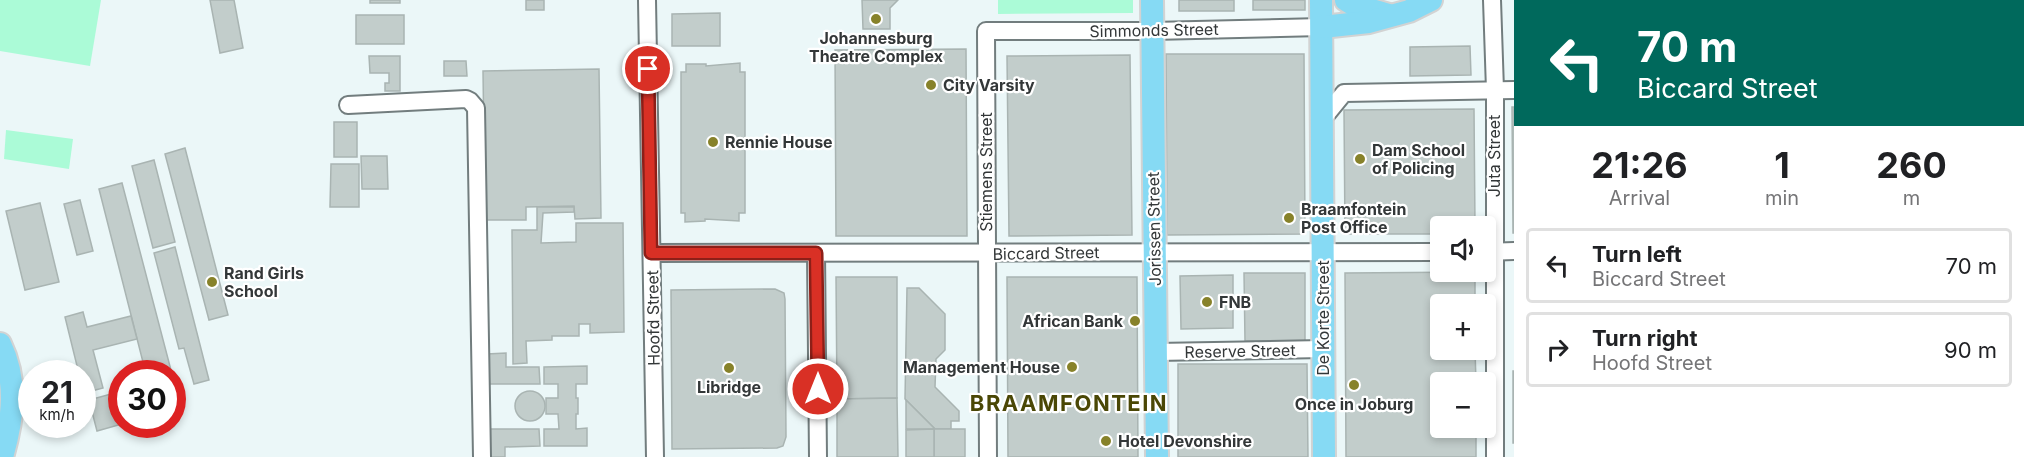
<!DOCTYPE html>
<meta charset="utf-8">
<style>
:root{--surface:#fff;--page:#f6f6f6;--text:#202124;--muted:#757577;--line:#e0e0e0}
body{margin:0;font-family:Inter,sans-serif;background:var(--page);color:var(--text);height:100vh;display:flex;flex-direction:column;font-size:22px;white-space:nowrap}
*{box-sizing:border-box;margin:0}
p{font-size:20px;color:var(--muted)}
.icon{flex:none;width:33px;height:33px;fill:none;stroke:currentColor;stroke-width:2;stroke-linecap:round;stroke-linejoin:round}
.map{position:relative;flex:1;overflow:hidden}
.details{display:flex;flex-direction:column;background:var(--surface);width:510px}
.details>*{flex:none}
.hud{background:#00695c;color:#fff;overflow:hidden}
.fabs{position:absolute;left:1430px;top:216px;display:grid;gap:12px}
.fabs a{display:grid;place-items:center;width:66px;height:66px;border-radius:6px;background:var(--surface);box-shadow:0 3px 9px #0003;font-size:30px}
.speed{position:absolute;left:18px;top:360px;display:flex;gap:12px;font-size:30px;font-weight:700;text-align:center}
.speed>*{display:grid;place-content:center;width:78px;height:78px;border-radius:50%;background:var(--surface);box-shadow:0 3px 9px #0003;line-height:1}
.speed small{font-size:15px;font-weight:400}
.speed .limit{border:9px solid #d22;background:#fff;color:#111}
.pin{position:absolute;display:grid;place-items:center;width:51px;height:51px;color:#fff;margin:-26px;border:3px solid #fff;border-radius:50%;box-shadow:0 2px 6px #0007}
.me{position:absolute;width:66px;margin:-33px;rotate:0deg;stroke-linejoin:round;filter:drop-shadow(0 0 4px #0008)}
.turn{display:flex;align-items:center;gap:21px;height:126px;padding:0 24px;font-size:27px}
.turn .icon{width:78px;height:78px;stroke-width:2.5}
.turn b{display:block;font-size:42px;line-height:51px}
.eta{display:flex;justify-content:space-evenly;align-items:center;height:102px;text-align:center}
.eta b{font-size:36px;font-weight:700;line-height:42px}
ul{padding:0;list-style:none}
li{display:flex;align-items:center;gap:18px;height:75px;margin:0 12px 9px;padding:0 12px;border:3px solid var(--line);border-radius:6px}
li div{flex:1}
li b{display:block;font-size:22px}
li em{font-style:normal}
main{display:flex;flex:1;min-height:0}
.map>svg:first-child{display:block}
.green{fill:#abfbd7}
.building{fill:#c2cdcb;stroke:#a9b4b2;stroke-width:1.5}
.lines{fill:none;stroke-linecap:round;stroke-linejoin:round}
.minor-casing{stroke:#727d7e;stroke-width:20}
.major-casing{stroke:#d2d3d3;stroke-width:26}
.minor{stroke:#fff;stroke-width:16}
.major{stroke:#86daf4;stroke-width:22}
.route-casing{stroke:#8d1f18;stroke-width:15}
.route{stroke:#d93025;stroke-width:10}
.poi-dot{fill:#87822a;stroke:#fff;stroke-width:2}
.labels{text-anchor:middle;stroke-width:4.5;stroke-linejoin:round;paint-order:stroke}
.street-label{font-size:16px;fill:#333738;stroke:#fff}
.poi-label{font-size:16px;font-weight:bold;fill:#333738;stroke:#fff;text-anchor:start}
.district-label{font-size:22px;font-weight:bold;letter-spacing:1.5px;fill:#4a4705;stroke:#fff}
</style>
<main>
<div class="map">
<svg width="1514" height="457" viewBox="0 0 1514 457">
<rect width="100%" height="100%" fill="#ebf7f8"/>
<g class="green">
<polygon points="0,0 101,0 90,66 0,51"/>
<polygon points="998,0 1133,0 1133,13 998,14"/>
<polygon points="6,130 73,139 69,169 4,159"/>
</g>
<g class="building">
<polygon points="210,0 234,0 243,48 220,53"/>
<rect x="370" y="0" width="30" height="3"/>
<rect x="526" y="0" width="18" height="10"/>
<polygon points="862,0 898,0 890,8 890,29 863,29"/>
<rect x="1179" y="0" width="55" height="11"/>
<rect x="1253" y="0" width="52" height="10"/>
<polygon points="720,13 720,46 672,46 672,14"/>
<rect x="356" y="15" width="48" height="29"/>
<polygon points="1470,46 1471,75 1410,76 1410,47"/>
<polygon points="966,49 967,236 836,236 835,50"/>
<polygon points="1166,54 1304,54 1305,234 1167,235"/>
<polygon points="1130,55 1132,235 1009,236 1007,56"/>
<polygon points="369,56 400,56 400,91 385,91 385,83 389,83 389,73 370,73"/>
<polygon points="444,61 466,61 467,76 444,76"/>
<polygon points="740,63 740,72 745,72 745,213 739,213 739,221 705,219 705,221 685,222 685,213 681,213 681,72 686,72 686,64 706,64 706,66"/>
<polygon points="599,69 601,218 575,219 574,206 526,207 526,220 485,220 483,71"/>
<polygon points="1512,107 1514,107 1514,233 1513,233"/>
<polygon points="1474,109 1475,226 1440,226 1440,234 1345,234 1344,110"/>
<rect x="334" y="122" width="23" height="35"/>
<polygon points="185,148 228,315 209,320 165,154"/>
<polygon points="361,156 387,156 388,189 362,189"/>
<polygon points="154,160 175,242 153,248 132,166"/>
<polygon points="331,164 359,164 359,207 330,207"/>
<polygon points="122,183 172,374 146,374 99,189"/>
<polygon points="80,200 93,251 77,255 64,204"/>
<polygon points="40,203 59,282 25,290 6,211"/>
<polygon points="537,207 574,207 574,212 543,213 541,243 576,242 576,223 623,223 624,332 590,333 590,324 579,324 579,336 552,336 552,340 526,341 527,363 513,364 512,230 537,230"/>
<polygon points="175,247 209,380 194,384 184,348 179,349 154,253"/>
<polygon points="1475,272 1475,304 1440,304 1440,350 1475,350 1476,382 1440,382 1440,428 1476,428 1476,457 1346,457 1345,273"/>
<polygon points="1244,273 1305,273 1305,341 1245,341"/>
<polygon points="1233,275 1233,328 1181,329 1180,276"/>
<polygon points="836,277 897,277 897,398 837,399"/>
<polygon points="1007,277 1137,277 1138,457 1008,457"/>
<polygon points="907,288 919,288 945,314 945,350 936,359 935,387 959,411 959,421 951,421 951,429 935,429 905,399"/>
<polygon points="775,289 784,293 785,299 786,437 783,446 777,448 672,449 671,290"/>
<polygon points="83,312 87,327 131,316 137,339 93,350 103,388 88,392 85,377 82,378 82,374 79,374 65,317"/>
<polygon points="506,353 506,367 539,367 540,384 487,384 487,354"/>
<polygon points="1178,364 1307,364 1308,457 1178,457"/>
<polygon points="587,366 587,384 576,384 576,398 578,398 578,414 576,414 576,429 587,428 587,446 544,446 544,429 559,429 558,414 546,414 546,398 558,398 558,384 544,384 544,367"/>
<rect x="1513" y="371" width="1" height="72"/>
<polygon points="122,391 122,424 97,431 89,400"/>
<circle cx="530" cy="406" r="15"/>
<polygon points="897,398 898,457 837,457 837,399"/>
<polygon points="906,400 935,429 906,429"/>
<polygon points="486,429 539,429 540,446 505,447 505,457 486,457"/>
<rect x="934" y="429" width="31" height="28"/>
<polygon points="934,429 934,457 906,457 906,430"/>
</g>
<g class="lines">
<g class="minor-casing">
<g id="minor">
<polyline points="647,0 655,457"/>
<polyline points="1492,0 1495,90 1495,457"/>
<polyline points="348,105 466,99 470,101 476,108 482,457"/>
<polyline points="1322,120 1344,93 1514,90"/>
<polyline points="1485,252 1514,251"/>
<polyline points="652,253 1440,252"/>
<polyline points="816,253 818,457"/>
<polyline points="1156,352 1323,349"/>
<polyline points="988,457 986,31 1152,31 1322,27"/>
</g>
</g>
<g class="major-casing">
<g id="major">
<polyline points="1152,0 1157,457"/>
<polyline points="1321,0 1324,457"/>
<polyline points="1346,0 1354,5 1389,15"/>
<polyline points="1322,27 1369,22 1409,11 1431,0"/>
<path d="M0,344C18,381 13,419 2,457"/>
</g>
</g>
<use href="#minor" class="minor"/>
<use href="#major" class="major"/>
</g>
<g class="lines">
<g class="route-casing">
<polyline id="route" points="648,69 651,253 816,253 818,389"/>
</g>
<use href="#route" class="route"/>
</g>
<g class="poi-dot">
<circle cx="876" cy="19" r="6"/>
<circle cx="931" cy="85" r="6"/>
<circle cx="713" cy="142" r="6"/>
<circle cx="1360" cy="159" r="6"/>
<circle cx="1289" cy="218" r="6"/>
<circle cx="212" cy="282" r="6"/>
<circle cx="1207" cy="302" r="6"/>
<circle cx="1135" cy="321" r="6"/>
<circle cx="1072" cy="367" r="6"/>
<circle cx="729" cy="368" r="6"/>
<circle cx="1354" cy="385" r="6"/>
<circle cx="1106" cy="441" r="6"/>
</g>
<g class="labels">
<g class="street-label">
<text transform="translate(1154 30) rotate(-1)" y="6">Simmonds Street</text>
<text transform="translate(1494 156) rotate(-90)" y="6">Juta Street</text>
<text transform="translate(986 172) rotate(-90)" y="6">Stiemens Street</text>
<text transform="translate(1154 229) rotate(-91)" y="6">Jorissen Street</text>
<text transform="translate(1046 253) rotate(-1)" y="6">Biccard Street</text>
<text transform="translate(653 318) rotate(-91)" y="6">Hoofd Street</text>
<text transform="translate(1323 318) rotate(-90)" y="6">De Korte Street</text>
<text transform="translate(1240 351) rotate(-1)" y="6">Reserve Street</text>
</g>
<g class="poi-label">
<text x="876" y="44" text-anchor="middle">Johannesburg<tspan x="876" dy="18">Theatre Complex</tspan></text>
<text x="943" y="91">City Varsity</text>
<text x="725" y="148">Rennie House</text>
<text x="1372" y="156">Dam School<tspan x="1372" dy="18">of Policing</tspan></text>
<text x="1301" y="215">Braamfontein<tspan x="1301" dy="18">Post Office</tspan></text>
<text x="224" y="279">Rand Girls<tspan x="224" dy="18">School</tspan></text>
<text x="1219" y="308">FNB</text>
<text x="1123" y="327" text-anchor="end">African Bank</text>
<text x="1060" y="373" text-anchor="end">Management House</text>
<text x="729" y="393" text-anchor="middle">Libridge</text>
<text x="1354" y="410" text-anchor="middle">Once in Joburg</text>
<text x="1118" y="447">Hotel Devonshire</text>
</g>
<g class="district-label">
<text x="1069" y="411">BRAAMFONTEIN</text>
</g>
</g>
</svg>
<div class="fabs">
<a><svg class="icon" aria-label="sound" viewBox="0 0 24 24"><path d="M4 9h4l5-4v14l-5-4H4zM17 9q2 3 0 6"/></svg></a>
<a>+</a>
<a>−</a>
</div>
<div class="speed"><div>21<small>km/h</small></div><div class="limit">30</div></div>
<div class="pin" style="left:648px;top:69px;background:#d93025"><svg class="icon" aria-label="arrive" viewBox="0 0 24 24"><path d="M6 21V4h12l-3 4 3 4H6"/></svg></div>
<svg class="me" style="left:818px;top:389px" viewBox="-20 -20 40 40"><circle r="17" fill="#d93025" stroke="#fff" stroke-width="3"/><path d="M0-11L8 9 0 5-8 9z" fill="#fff"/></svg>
</div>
<section class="details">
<div class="hud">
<div class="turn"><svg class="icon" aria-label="left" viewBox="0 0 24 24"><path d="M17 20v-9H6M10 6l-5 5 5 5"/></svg><div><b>70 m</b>Biccard Street</div></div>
</div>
<div class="eta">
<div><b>21:26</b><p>Arrival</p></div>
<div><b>1</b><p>min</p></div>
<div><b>260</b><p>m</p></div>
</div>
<ul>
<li><svg class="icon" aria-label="left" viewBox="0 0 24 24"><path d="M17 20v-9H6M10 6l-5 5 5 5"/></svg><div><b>Turn left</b><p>Biccard Street</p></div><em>70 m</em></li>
<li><svg class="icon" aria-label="right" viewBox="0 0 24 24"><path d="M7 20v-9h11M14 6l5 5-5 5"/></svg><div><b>Turn right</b><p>Hoofd Street</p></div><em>90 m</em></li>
</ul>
</section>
</main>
